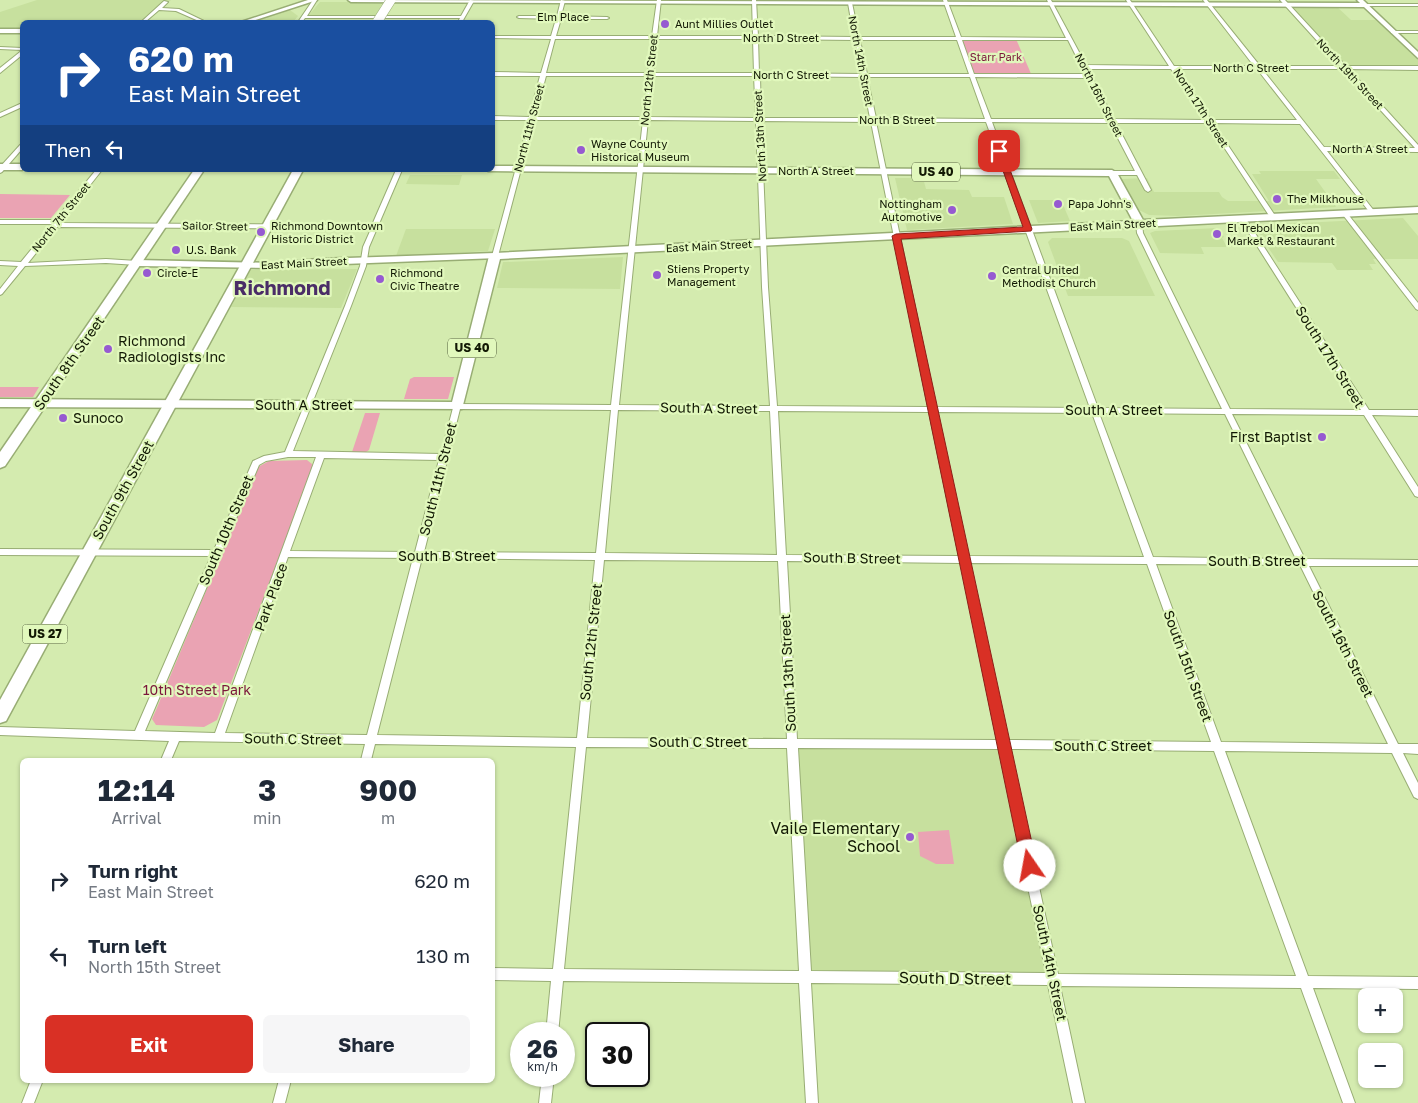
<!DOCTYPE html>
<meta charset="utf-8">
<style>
:root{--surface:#fff;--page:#f6f6f7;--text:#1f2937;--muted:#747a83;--accent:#d93025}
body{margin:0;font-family:"Golos Text",sans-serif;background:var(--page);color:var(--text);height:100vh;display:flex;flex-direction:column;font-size:19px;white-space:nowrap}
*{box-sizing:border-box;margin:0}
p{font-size:16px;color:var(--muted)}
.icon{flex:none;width:28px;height:28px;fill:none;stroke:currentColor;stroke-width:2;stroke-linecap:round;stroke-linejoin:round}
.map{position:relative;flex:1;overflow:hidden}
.panel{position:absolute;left:20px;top:758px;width:475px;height:325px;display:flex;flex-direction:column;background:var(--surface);border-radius:8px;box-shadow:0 1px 4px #0004}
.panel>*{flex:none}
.guide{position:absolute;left:20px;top:20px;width:475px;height:152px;border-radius:8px;box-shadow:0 1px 4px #0004;background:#1a4fa0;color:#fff;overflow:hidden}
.buttons{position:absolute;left:1358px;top:988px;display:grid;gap:10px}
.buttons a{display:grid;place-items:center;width:45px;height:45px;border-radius:8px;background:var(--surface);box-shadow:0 1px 4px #0004;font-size:25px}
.speed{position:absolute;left:510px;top:1022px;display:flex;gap:10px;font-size:25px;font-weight:700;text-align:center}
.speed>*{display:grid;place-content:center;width:65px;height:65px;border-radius:50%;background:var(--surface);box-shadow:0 1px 4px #0004;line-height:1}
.speed small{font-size:12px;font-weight:400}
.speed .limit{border:2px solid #111;border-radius:8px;background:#fff;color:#111}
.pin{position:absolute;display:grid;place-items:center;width:42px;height:42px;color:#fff;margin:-21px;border-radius:10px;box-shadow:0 2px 8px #0006}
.me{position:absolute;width:55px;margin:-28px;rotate:348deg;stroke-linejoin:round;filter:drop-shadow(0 0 4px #0008)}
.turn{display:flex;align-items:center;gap:18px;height:105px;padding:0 25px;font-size:22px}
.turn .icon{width:65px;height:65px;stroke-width:2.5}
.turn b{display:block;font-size:35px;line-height:42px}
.then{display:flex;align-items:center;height:48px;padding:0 25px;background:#0003;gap:10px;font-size:19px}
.eta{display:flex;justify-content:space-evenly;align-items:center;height:85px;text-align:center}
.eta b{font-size:30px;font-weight:700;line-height:35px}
.primary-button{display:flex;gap:10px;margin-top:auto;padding:10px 25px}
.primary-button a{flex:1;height:58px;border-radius:8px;background:var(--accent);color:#fff;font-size:20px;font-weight:700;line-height:58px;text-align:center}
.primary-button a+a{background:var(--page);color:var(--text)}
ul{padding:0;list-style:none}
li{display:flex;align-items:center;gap:15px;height:75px;padding:0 25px}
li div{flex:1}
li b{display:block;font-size:19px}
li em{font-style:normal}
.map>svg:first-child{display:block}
.built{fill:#c7e09e}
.green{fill:#eaa3b3}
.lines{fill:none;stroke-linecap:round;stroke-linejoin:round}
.minor-casing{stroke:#98ad74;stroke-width:2}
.tertiary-casing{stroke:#98ad74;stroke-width:3}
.primary-casing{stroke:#98ad74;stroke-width:3}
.trunk-casing{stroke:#98ad74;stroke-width:3}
.minor{fill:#fff;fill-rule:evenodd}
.tertiary{fill:#fff;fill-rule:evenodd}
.primary{fill:#fff;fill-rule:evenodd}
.trunk{fill:#fff;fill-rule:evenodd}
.trunk-bridge-casing{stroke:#98ad74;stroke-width:10;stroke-linecap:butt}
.trunk-bridge{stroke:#fff;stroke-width:9}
.route{fill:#d93025;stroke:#8d1f18}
.poi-dot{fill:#965ad1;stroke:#e1f8bc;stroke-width:2}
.labels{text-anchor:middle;stroke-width:4.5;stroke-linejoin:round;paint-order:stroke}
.far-street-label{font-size:11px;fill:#121904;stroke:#e1f8bc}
.far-poi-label{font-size:11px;fill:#121904;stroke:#e1f8bc;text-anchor:start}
.far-park-label{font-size:11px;fill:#7b183b;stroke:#e1f8bc}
.shield{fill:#e1f8bc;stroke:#505c3b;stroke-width:1}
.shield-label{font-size:12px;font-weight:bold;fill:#121904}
.poi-label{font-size:14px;fill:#121904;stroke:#e1f8bc;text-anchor:start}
.street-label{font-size:14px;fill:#121904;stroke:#e1f8bc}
.park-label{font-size:14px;fill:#7b183b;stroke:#e1f8bc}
.near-poi-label{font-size:16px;fill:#121904;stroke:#e1f8bc;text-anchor:end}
.near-street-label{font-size:16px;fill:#121904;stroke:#e1f8bc}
.far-town-label{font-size:20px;font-weight:bold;fill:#4a2d67;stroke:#e1f8bc}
</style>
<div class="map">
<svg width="1418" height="1103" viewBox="0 0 1418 1103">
<rect width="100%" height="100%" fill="#d4ebaf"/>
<g class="built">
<polygon points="37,0 171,0 143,22 22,22 22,28 0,28 0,12"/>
<polygon points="320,2 383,2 376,15 309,15"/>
<polygon points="1286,5 1335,5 1351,20 1381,20 1418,56 1418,68 1344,68"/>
<polygon points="290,10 298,16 293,22 252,22"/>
<polygon points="1259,171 1334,171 1340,179 1316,179 1336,207 1178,216 1149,215 1137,209 1121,179 1147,178 1154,192 1219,192 1222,197 1228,201 1269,201 1252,174 1261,174"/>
<polygon points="410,175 462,175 459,185 406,184"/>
<polygon points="895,178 923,178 926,189 969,190 972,197 1004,197 1013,224 907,230"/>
<polygon points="1029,200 1061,200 1070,221 1038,223"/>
<polygon points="1403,218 1418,236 1418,259 1373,259 1376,264 1369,264 1373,270 1337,270 1332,263 1278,262 1255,228 1258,225"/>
<polygon points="1218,228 1224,237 1222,238 1227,247 1201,247 1204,254 1160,253 1150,233 1155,231"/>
<polygon points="406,229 495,229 488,251 396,256"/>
<polygon points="1052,238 1122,238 1129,241 1155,296 1068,296 1048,242"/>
<polygon points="623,257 620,289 497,288 503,262 506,262"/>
<polygon points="357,269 341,308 231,307 250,270"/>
<polygon points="791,742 1004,745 1053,979 806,976"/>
</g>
<g class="green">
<polygon points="960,39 1016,39 1032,76 973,76"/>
<polygon points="0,194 70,195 51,218 0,218"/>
<polygon points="414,377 454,377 448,399 404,399 410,379"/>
<polygon points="0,387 39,387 33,397 0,397"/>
<polygon points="365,413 380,413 369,450 366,452 352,452"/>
<polygon points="307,460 312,464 312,470 217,720 204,727 156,725 152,719 156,710 258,467 269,461"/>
<polygon points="949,830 954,864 936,864 920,856 918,832"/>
</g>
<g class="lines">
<g class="minor-casing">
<g id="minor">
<polygon points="313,0 317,0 307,16 461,16 470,0 474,1 462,22 458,22 460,18 305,18 302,22 298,22"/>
<path d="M561,0L565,1L561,16L607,17L609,18L607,19H561L556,36H652L657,0H661L657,36H753L752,0H756L758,36L854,37L848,3L850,2L852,3L859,37H956L943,0H947L961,37L1066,38L1047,0H1051L1086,65L1169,66L1126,0H1130L1174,66H1254L1203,0H1207L1260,66H1340L1280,0H1285L1346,66H1418V70L1349,69L1418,145V152L1327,151L1375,212L1376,213L1373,215L1371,214L1300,124L1213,123L1276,217L1273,219L1270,217L1208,123H1116L1151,190L1148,192L1145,190L1137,175H1112L1109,173L1112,171H1135L1110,123L992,122L1098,408L1222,409L1137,233L1136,223L1139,221L1142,223L1143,233L1230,409L1361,410L1240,219L1243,217L1246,219L1369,410H1418V416L1372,415L1418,487V497L1415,496L1364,415L1232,414L1305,559L1418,560V566H1309L1398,744H1418V754L1403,753L1418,783V799L1414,797L1392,753L1225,751L1308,976L1418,977V989L1313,988L1355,1103H1343L1301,988L1060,986L1085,1103H1073L1048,985L811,983L818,1103H806L799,983L563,981L558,1034H546L551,981L492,980V968L553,969L576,747L375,744L371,760H361L365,744L179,741L171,760H161L169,741L0,735V727L135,731L211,556L0,555V549L214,550L253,461L264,456L285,452L345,306L360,266L363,247L371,229L57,227L28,263L106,259L137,261L140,263L137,265L106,263L25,266L2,294L0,295V289L18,266L0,265V261L21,262L52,224H0V220H55L96,170H102L60,223L372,225L396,170H402L369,247L366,266L351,306L293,451L441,454L454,404L611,405L643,120H534L498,256L495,258L492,256L529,120H492V116L529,117L540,76H492V72L541,73L551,39L492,38V36H551L556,19L519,18L517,17L519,16H557ZM555,39H652L648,73H546ZM657,39H753L754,73H653ZM758,39L855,40L862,74L759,73ZM860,40H957L969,74H867ZM962,40H1068L1085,74H974ZM1087,69H1171L1205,120L1114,119L1092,77L1093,76ZM1177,69H1257L1297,120H1211ZM1262,69H1343L1415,148L1324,147ZM546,76H648L643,117H535ZM653,76H754L756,118L648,117ZM760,76L862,77L870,118H761ZM867,77H970L985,119L876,118ZM975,77L1087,78L1108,119H991ZM648,120L756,121L762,287L770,406L619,405ZM761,121L871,122L928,407L777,406L768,287ZM876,122H986L1090,408L936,407ZM460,409L611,410L596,553L424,552ZM618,410L770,411L777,555L605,553ZM778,411L929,412L959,556L786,555ZM937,412L1092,413L1144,557L968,556ZM1099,413L1225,414L1296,559L1153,557ZM288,457H316L215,733L145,731L259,465L266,461ZM324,458L439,460L415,552L290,551ZM288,557L413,558L367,735L225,733ZM422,558L595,560L577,738L377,735ZM604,560L778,561L787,739L587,738ZM787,561L961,563L997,740L797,739ZM969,563L1147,564L1211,742L1007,740ZM1156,564L1300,565L1388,744L1221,742ZM586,747L787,748L799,971L564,969ZM798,748L999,749L1046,973L811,971ZM1009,749L1214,751L1296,976L1058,974Z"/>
<polygon points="164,1 168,2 162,8 179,9 206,22 201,22 176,11 159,10 145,22 141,22"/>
<rect x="1363" y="4" width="55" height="2"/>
<polygon points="1393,31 1418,31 1418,33 1391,33 1391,32"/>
<polygon points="0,47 22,48 22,50 0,49"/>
<polygon points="20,52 22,52 22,55 0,73 0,68"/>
<polygon points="20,104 22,104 22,107 0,117 0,113"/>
<polygon points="22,144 22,149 2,172 0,173 0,167 20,145"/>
<polygon points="1343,213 1347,213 1418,303 1418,310 1416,309 1343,215"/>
<polygon points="542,1076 554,1076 551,1103 539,1103"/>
<polygon points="31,1080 43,1080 34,1103 22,1103"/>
<polygon points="279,1080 291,1080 285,1103 273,1103"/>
</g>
</g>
<g class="tertiary-casing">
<g id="tertiary">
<polygon points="308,0 317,0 249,22 241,22"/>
<polygon points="348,0 1360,3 1357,0 1363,0 1418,52 1418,58 1364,7 351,2"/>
<rect x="0" y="29" width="22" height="4"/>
<polygon points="495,253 499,256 498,258 318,265 273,268 137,266 133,263 137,260 273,263 318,259"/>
</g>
</g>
<g class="primary-casing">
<g id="primary">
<rect x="0" y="164" width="22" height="6"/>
<polygon points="492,166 1112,170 1117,173 1143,220 1418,207 1418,213 500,259 462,409 0,407 0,399 452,402 489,256 495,253 1133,221 1109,176 488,171 492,170"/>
</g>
</g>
<g class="trunk-casing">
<g id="trunk">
<polygon points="194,170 204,170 5,466 0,468 0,452"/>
<polygon points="293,170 303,170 6,721 0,723 0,700"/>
</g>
</g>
<use href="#minor" class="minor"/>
<use href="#tertiary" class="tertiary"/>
<use href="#primary" class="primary"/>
<use href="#trunk" class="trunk"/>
<g class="trunk-bridge-casing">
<polyline id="trunk-bridge" points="377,22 391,0"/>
</g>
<use href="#trunk-bridge" class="trunk-bridge"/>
</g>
<polygon class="route" points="997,149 1003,151 1032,229 1031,231 901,239 1037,866 1035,871 1030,873 1024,871 1022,866 892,236 896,234 1023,227 996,151"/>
<g class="poi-dot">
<circle cx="665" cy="24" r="5"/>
<circle cx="581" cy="150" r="5"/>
<circle cx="1277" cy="199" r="5"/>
<circle cx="1058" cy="204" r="5"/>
<circle cx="952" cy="210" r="5"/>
<circle cx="261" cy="232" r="5"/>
<circle cx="1217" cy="234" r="5"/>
<circle cx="176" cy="250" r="5"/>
<circle cx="147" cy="273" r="5"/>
<circle cx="657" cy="275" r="5"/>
<circle cx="992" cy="276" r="5"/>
<circle cx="380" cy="279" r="5"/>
<circle cx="108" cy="349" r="5"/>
<circle cx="63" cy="418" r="5"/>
<circle cx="1322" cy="437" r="5"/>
<circle cx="910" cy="837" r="5"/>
</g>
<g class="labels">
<g class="far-street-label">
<text x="563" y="21">Elm Place</text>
<text x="781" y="42">North D Street</text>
<text transform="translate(861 61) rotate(79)" y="4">North 14th Street</text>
<text x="1251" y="72">North C Street</text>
<text transform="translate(1350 74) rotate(47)" y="4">North 19th Street</text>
<text x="791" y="79">North C Street</text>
<text transform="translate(649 80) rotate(-84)" y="4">North 12th Street</text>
<text transform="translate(1099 95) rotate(63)" y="4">North 16th Street</text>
<text transform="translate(1201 108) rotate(57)" y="4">North 17th Street</text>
<text x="897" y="124">North B Street</text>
<text transform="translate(529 128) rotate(-75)" y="4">North 11th Street</text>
<text transform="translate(760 136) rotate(-93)" y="4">North 13th Street</text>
<text x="1370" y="153">North A Street</text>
<text x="816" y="175">North A Street</text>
<text transform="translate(61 217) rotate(-51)" y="4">North 7th Street</text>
<text transform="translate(1113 225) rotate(-3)" y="4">East Main Street</text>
<text transform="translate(215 226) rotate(1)" y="4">Sailor Street</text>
<text transform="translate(709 246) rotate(-3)" y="4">East Main Street</text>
<text transform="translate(304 263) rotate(-3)" y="4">East Main Street</text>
</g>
<g class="far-poi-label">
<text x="675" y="28">Aunt Millies Outlet</text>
<text x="591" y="148">Wayne County<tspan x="591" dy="13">Historical Museum</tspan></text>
<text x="1287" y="203">The Milkhouse</text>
<text x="942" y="208" text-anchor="end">Nottingham<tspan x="942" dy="13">Automotive</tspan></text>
<text x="1068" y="208">Papa John's</text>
<text x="271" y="230">Richmond Downtown<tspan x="271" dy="13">Historic District</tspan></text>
<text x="1227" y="232">El Trebol Mexican<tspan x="1227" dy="13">Market &amp; Restaurant</tspan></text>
<text x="186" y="254">U.S. Bank</text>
<text x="667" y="273">Stiens Property<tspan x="667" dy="13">Management</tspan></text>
<text x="1002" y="274">Central United<tspan x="1002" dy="13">Methodist Church</tspan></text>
<text x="157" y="277">Circle-E</text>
<text x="390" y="277">Richmond<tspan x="390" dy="13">Civic Theatre</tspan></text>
</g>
<g class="far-park-label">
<text x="996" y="61">Starr Park</text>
</g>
<g class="shield">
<rect x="912" y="162.5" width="48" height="19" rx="4"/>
<rect x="448" y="338.5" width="48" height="19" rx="4"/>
<rect x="22.5" y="624.5" width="45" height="19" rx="4"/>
</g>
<g class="shield-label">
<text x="936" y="176">US 40</text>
<text x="472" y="352">US 40</text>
<text x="45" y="638">US 27</text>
</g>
<g class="poi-label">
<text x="118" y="346">Richmond<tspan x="118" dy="16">Radiologists Inc</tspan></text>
<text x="73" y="423">Sunoco</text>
<text x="1312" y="442" text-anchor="end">First Baptist</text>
</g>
<g class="street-label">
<text transform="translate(1330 357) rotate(58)" y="5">South 17th Street</text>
<text transform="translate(69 363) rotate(-55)" y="5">South 8th Street</text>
<text x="304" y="410">South A Street</text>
<text transform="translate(709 408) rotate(1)" y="5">South A Street</text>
<text x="1114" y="415">South A Street</text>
<text transform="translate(438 479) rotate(-76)" y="5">South 11th Street</text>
<text transform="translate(123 490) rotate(-61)" y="5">South 9th Street</text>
<text transform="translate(226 530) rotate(-67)" y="5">South 10th Street</text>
<text x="447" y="561">South B Street</text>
<text transform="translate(852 558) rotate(1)" y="5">South B Street</text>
<text x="1257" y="566">South B Street</text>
<text transform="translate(271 597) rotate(-70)" y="5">Park Place</text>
<text transform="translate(591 642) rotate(-84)" y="5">South 12th Street</text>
<text transform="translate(1343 644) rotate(63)" y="5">South 16th Street</text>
<text transform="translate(1188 666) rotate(70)" y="5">South 15th Street</text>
<text transform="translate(788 673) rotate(-93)" y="5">South 13th Street</text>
<text transform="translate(293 739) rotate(1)" y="5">South C Street</text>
<text x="698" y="747">South C Street</text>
<text x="1103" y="751">South C Street</text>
<text transform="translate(1050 963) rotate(78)" y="5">South 14th Street</text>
</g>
<g class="park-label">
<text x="197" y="695">10th Street Park</text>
</g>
<g class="near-poi-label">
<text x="900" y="834">Vaile Elementary<tspan x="900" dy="18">School</tspan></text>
</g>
<g class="near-street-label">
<text transform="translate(955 978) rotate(1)" y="6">South D Street</text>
</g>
<g class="far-town-label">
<text x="282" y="295">Richmond</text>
</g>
</g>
</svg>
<div class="buttons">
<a>+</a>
<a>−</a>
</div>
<div class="speed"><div>26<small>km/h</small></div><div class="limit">30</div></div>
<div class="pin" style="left:999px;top:151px;background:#d93025"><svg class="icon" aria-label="arrive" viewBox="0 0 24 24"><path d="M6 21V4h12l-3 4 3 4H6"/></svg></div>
<svg class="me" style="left:1030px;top:866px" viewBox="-20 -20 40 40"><circle r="19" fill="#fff"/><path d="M0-13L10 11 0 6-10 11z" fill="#d93025"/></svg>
<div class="guide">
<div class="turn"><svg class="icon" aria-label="right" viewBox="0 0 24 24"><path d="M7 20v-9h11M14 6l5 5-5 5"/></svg><div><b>620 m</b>East Main Street</div></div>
<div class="then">Then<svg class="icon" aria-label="left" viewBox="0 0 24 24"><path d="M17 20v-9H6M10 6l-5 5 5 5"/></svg></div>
</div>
<section class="panel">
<div class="eta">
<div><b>12:14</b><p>Arrival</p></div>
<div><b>3</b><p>min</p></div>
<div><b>900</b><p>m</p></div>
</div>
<ul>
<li><svg class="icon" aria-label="right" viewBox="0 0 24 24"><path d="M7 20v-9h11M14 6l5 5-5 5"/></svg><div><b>Turn right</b><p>East Main Street</p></div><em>620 m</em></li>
<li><svg class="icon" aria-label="left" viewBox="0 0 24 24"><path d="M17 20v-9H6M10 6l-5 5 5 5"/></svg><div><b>Turn left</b><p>North 15th Street</p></div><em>130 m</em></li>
</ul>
<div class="primary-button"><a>Exit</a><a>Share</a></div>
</section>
</div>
